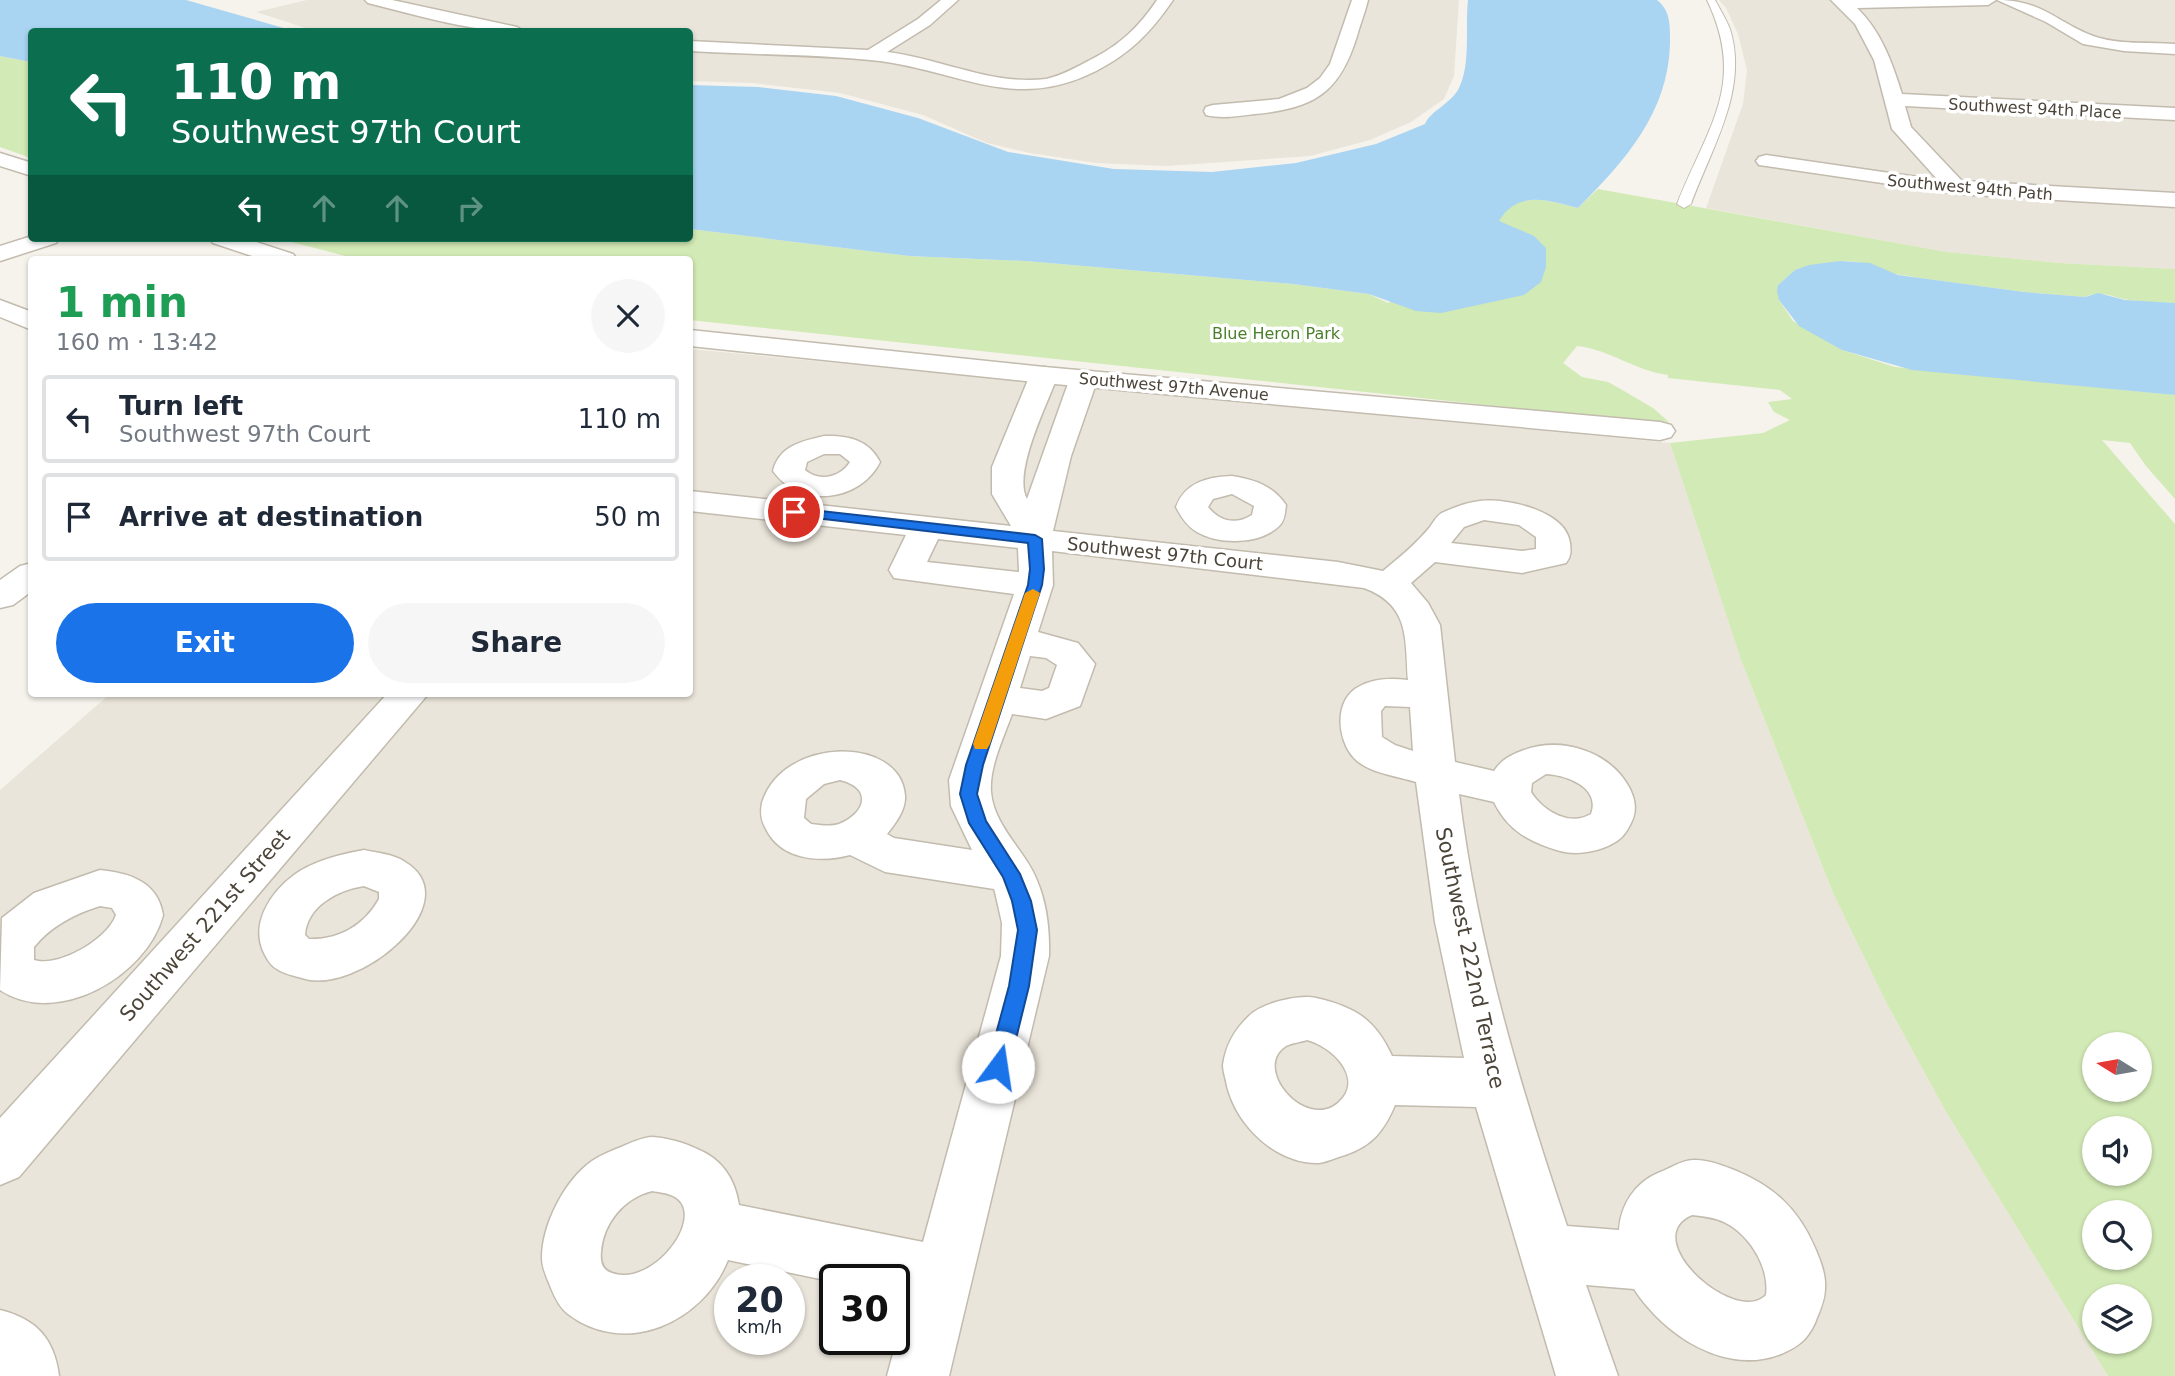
<!DOCTYPE html>
<meta charset="utf-8">
<style>
:root{--surface:#fff;--page:#f6f6f7;--text:#1f2937;--muted:#747a83;--line:#e0e1e3;--accent:#1a73e8}
body{margin:0;font-family:"DejaVu Sans",sans-serif;background:var(--page);color:var(--text);height:100vh;display:flex;flex-direction:column;font-size:26px;white-space:nowrap}
*{box-sizing:border-box;margin:0}
p{font-size:23px;color:var(--muted)}
.icon{flex:none;width:38px;height:38px;fill:none;stroke:currentColor;stroke-width:2;stroke-linecap:round;stroke-linejoin:round}
.map{position:relative;flex:1;overflow:hidden}
.side{position:absolute;left:28px;top:256px;width:665px;height:441px;display:flex;flex-direction:column;background:var(--surface);border-radius:7px;box-shadow:0 2px 5px #0004}
.side>*{flex:none}
.top-card{position:absolute;left:28px;top:28px;width:665px;height:214px;border-radius:7px;box-shadow:0 2px 5px #0004;background:#0b6e4f;color:#fff;overflow:hidden}
.needle{width:46px;rotate:281deg}
.fabs{position:absolute;left:2082px;top:1032px;display:grid;gap:14px}
.fabs a{display:grid;place-items:center;width:70px;height:70px;border-radius:50%;background:var(--surface);box-shadow:0 2px 5px #0004;font-size:35px}
.speed{position:absolute;left:714px;top:1264px;display:flex;gap:14px;font-size:35px;font-weight:700;text-align:center}
.speed>*{display:grid;place-content:center;width:91px;height:91px;border-radius:50%;background:var(--surface);box-shadow:0 2px 5px #0004;line-height:1}
.speed small{font-size:18px;font-weight:400}
.speed .limit{border:4px solid #111;border-radius:10px;background:#fff;color:#111}
.pin{position:absolute;display:grid;place-items:center;width:60px;height:60px;color:#fff;margin:-30px;border:4px solid #fff;border-radius:50%;box-shadow:0 2px 7px #0007}
.me{position:absolute;width:77px;margin:-38px;rotate:14deg;stroke-linejoin:round;filter:drop-shadow(0 0 5px #0008)}
.turn{display:flex;align-items:center;gap:24px;height:147px;padding:0 28px;font-size:32px}
.turn .icon{width:91px;height:91px;stroke-width:2.5}
.turn b{display:block;font-size:49px;line-height:60px}
.lanes{display:flex;align-items:center;height:66px;padding:0 28px;background:#0003;justify-content:center;gap:35px;direction:ltr}
.lanes .off{opacity:.35}
.round{display:grid;place-items:center;flex:none;width:74px;height:74px;border-radius:37px;background:var(--page)}
.headline{display:flex;align-items:center;justify-content:space-between;height:119px;padding:0 28px}
h1{font-size:42px;font-weight:700;line-height:52px;color:#1e9e55}
.cta{display:flex;gap:14px;margin-top:auto;padding:14px 28px}
.cta a{flex:1;height:80px;border-radius:42px;background:var(--accent);color:#fff;font-size:28px;font-weight:700;line-height:80px;text-align:center}
.cta a+a{background:var(--page);color:var(--text)}
ul{padding:0;list-style:none}
li{display:flex;align-items:center;gap:21px;height:88px;margin:0 14px 10px;padding:0 14px;border:4px solid var(--line);border-radius:7px}
li div{flex:1}
li b{display:block;font-size:26px}
li em{font-style:normal}
.map>svg:first-child{display:block}
.residential{fill:#eae5da;fill-rule:evenodd}
.green{fill:#d2eab5;fill-rule:evenodd}
.water{fill:#a9d4f2}
.lines{fill:none;stroke-linecap:round;stroke-linejoin:round}
.service-casing{stroke:#c2bbae;stroke-width:2}
.minor-casing{stroke:#c2bbae;stroke-width:3}
.tertiary-casing{stroke:#c2bbae;stroke-width:3}
.service{fill:#fff;fill-rule:evenodd}
.minor{fill:#fff;fill-rule:evenodd}
.tertiary{fill:#fff;fill-rule:evenodd}
.route{fill:#1a73e8;stroke:#114b97;stroke-width:2}
.slow{fill:#f59e0b}
.labels{text-anchor:middle;stroke-width:7;stroke-linejoin:round;paint-order:stroke}
.far-street-label{font-size:16px;fill:#4b4439;stroke:#fff}
.far-park-label{font-size:16px;fill:#4a7f2a;stroke:#fff}
.street-label{font-size:18px;fill:#4b4439;stroke:#fff}
.near-street-label{font-size:21px;fill:#4b4439;stroke:#fff}
</style>
<div class="map">
<svg width="2175" height="1376" viewBox="0 0 2175 1376">
<rect width="100%" height="100%" fill="#f6f3ec"/>
<g class="residential">
<polygon points="307,0 1459,0 1454,76 1444,99 1411,122 1370,140 1310,156 1166,166 1096,163 1030,153 987,143 923,115 840,93 752,83 690,81 690,32 318,32 256,12"/>
<polygon points="1719,0 2175,0 2175,269 2059,263 1947,252 1706,208 1743,104 1747,70 1738,34 1726,8"/>
<path d="M690,349L1670,443L1741,660L1833,893L1886,1002L1945,1110L2108,1376H0V790L111,693H690ZM730,1279H789V1339H730ZM835,1279H894V1339H835Z"/>
</g>
<g class="green">
<polygon points="0,56 31,62 31,158 0,147"/>
<path d="M1598,189L1947,252L2059,263L2175,269V303C2160,302 2144,302 2129,300C2114,298 2100,289 2085,297L2024,292L1927,279L1889,273L1860,262L1840,261L1795,270L1778,285L1779,300L1793,321L1842,350L1895,367L2175,395V499L2146,466L2130,443L2102,440L2175,524V1376H2108L1945,1110L1886,1002L1833,893L1741,660L1670,443L1763,433L1790,420L1774,412L1768,402L1792,399L1780,390L1668,378V375C1635,371 1609,349 1577,346L1563,363L1582,377L1608,382L1624,391L1653,408L1669,422L1534,410L690,320V259H357L276,238H690V229L909,256L1026,261L1293,284L1369,294L1388,303L1515,229L1498,221C1518,189 1548,201 1578,208ZM2095,1045H2140V1090H2095ZM2095,1129H2140V1174H2095ZM2095,1213H2140V1258H2095ZM2095,1297H2140V1342H2095Z"/>
</g>
<g class="water">
<polygon points="0,0 186,0 294,31 32,32 31,62 0,56"/>
<path d="M1468,0H1657C1671,11 1670,26 1670,44C1668,113 1625,161 1578,208C1549,201 1518,189 1499,221L1534,236L1546,248V267L1541,282L1524,295L1441,313L1416,311L1369,294L1293,284L1026,261L909,256L690,229V85L758,87L836,96L918,118L1008,152L1114,169L1212,172L1296,163L1376,144L1425,124C1430,111 1451,104 1459,88C1471,63 1465,27 1468,0Z"/>
<polygon points="1840,261 1870,263 1898,275 2024,292 2085,297 2098,293 2125,300 2175,303 2175,395 1912,370 1842,350 1799,326 1779,300 1777,291 1778,285 1795,270 1809,265"/>
</g>
<g class="lines">
<g class="service-casing">
<path id="service" d="M1707,0H1715C1720,9 1726,19 1730,29C1749,90 1711,149 1691,204L1684,208L1677,204C1708,126 1747,84 1707,0Z"/>
</g>
<g class="minor-casing">
<g id="minor">
<path d="M365,0H392L517,27L525,32C471,32 420,16 368,3Z"/>
<path d="M941,0H958L930,25L887,52C939,58 993,86 1046,79C1061,76 1077,67 1090,60C1120,45 1139,27 1157,0H1173C1151,32 1131,53 1096,71C1015,112 962,72 880,61C817,54 753,55 690,51V41L868,50L918,19Z"/>
<path d="M1352,0H1368C1365,13 1360,24 1357,36C1339,94 1314,108 1255,114C1239,116 1221,119 1206,115L1204,111L1206,107L1213,105L1279,99L1307,88L1320,78L1330,64Z"/>
<path d="M1831,0H1996L1988,5L1857,8C1881,31 1892,62 1902,94L2175,108V120L1905,106L1911,127L1962,181L2175,193V207L1957,194L1759,165L1756,161L1759,157L1766,155L1938,180L1892,129L1874,60L1855,24Z"/>
<path d="M1997,0C2042,0 2056,22 2093,36C2118,45 2149,42 2175,44V54L2124,51L2083,44L2046,22Z"/>
<polygon points="32,236 32,238 60,238 56,243 0,261 0,246"/>
<polygon points="0,300 32,312 32,330 0,317"/>
<path d="M1044,367L1054,369L1058,375C1048,402 1012,473 1027,499L1070,378L1074,372L1084,370L1094,372L1098,378L1071,456L1053,531L1338,562L1383,571C1400,557 1416,544 1430,527C1434,521 1438,514 1444,512C1455,507 1469,502 1480,501C1508,498 1566,511 1570,543C1571,552 1571,556 1566,563L1522,573L1435,562L1411,583L1428,603L1440,625L1455,762L1494,771C1502,759 1511,755 1524,750C1563,736 1611,752 1630,789C1636,802 1637,812 1630,825C1627,831 1623,837 1617,841C1602,851 1578,856 1560,851C1531,843 1508,831 1494,802L1459,794C1477,942 1520,1086 1567,1226L1619,1230C1621,1204 1635,1183 1658,1173C1669,1169 1682,1160 1693,1160C1706,1159 1722,1165 1734,1170C1773,1186 1798,1208 1815,1248C1820,1260 1826,1274 1825,1288C1825,1301 1819,1312 1815,1323C1807,1340 1798,1347 1781,1354C1725,1376 1664,1335 1634,1289L1586,1285L1618,1376H1556L1476,1107L1395,1105C1384,1131 1372,1146 1345,1155C1337,1157 1327,1162 1319,1163C1276,1164 1237,1126 1227,1086C1226,1079 1223,1072 1223,1065C1226,1044 1235,1029 1250,1015C1263,1003 1299,994 1316,998C1355,1007 1375,1019 1392,1056L1464,1058L1435,922L1416,782C1397,776 1368,773 1354,758C1337,740 1333,699 1360,686C1375,678 1392,678 1408,680C1405,638 1410,605 1364,588L1052,551L1053,585L1038,632L1078,643L1095,664L1080,706L1046,719L1012,714C1004,737 989,767 991,792C993,819 1014,841 1028,863C1045,890 1050,924 1049,956L949,1376H887L908,1298L894,1295V1279H835V1282L728,1260C703,1322 626,1358 568,1314C560,1308 555,1298 551,1288C547,1278 542,1268 542,1258C542,1224 565,1180 592,1161C601,1155 611,1151 621,1147C630,1143 641,1138 651,1137C664,1137 685,1143 697,1149C722,1159 735,1179 739,1205L923,1242L1001,956L1002,923L995,892L994,889L885,872L850,855C820,863 781,860 766,829C761,820 760,813 762,803C782,736 901,735 905,796C906,810 895,824 887,834L894,838L972,850L951,806L949,780L1014,594L894,578L889,570L906,535L690,511V491L1011,526L992,494V467L1030,375L1034,369ZM1484,520L1519,525L1536,537V549L1522,551L1451,543L1464,527ZM938,539L1018,548L1019,572L927,562ZM1030,656L1046,658L1057,665L1049,688L1042,691L1020,688ZM1385,706L1410,707L1413,751L1395,745L1382,737L1381,711ZM1546,774C1566,775 1601,787 1591,814C1570,827 1543,811 1531,792L1532,783ZM840,780C873,788 866,813 839,824C830,827 820,825 811,824L804,818L806,799L824,784ZM1307,1040C1331,1046 1366,1078 1338,1103C1305,1131 1251,1068 1286,1046C1292,1043 1301,1042 1307,1040ZM652,1191C658,1192 667,1193 673,1196C709,1213 655,1288 612,1273C602,1270 600,1262 601,1252C603,1223 624,1198 652,1191ZM1692,1215C1701,1216 1711,1217 1719,1220C1747,1230 1770,1266 1766,1295C1736,1327 1636,1239 1692,1215Z"/>
<path d="M824,436C848,435 869,440 880,462C860,502 800,509 773,471C779,446 802,441 824,436ZM824,454H840L850,462C840,478 819,482 805,470L807,462Z"/>
<path d="M1232,476C1255,480 1272,485 1286,505C1285,512 1285,520 1280,525C1261,545 1219,545 1197,532C1187,526 1181,517 1176,507C1185,482 1208,477 1232,476ZM1232,494L1254,506L1252,515C1236,525 1220,522 1208,507L1213,499Z"/>
<polygon points="32,563 32,591 13,605 0,608 0,580 20,566"/>
<polygon points="388,693 429,693 19,1177 0,1185 0,1118"/>
<path d="M364,850C377,853 394,854 405,862C471,902 357,997 302,978C295,976 284,974 277,969C271,966 267,959 264,953C250,924 270,893 294,875C313,861 341,854 364,850ZM364,886L379,892V899C364,926 338,940 309,939L305,935C307,906 338,890 364,886Z"/>
<path d="M100,870C130,873 158,882 163,915C147,976 57,1028 0,990L2,918L34,893ZM100,906L112,908L116,915C108,939 58,968 34,960V947C51,926 74,914 100,906Z"/>
<path d="M0,1310C36,1319 54,1338 59,1376H0Z"/>
</g>
</g>
<g class="tertiary-casing">
<g id="tertiary">
<polygon points="0,153 32,163 32,176 0,166"/>
<polygon points="209,238 244,238 293,254 297,259 261,259 213,243"/>
<polygon points="690,330 1044,367 1660,422 1671,425 1675,431 1671,437 1660,440 1044,383 690,346"/>
</g>
</g>
<use href="#service" class="service"/>
<use href="#minor" class="minor"/>
<use href="#tertiary" class="tertiary"/>
</g>
<polygon class="route" points="794,508 1035,535 1042,539 1044,569 1042,585 983,765 977,794 986,821 1020,874 1031,901 1037,930 1029,986 1009,1067 1006,1074 998,1076 991,1074 987,1067 1009,986 1018,930 1012,901 1003,877 969,823 960,794 966,765 1028,585 1030,569 1028,543 790,515 788,512"/>
<polygon class="slow" points="1033,589 1040,593 990,744 987,749 975,749 973,744 1025,593"/>
<g class="labels">
<g class="far-street-label">
<text transform="translate(2035 108) rotate(3)" y="6">Southwest 94th Place</text>
<text transform="translate(1970 187) rotate(5)" y="6">Southwest 94th Path</text>
<text transform="translate(1174 386) rotate(5)" y="6">Southwest 97th Avenue</text>
</g>
<g class="far-park-label">
<text x="1276" y="339">Blue Heron Park</text>
</g>
<g class="street-label">
<text transform="translate(1165 554) rotate(6)" y="6">Southwest 97th Court</text>
</g>
<g class="near-street-label">
<text transform="translate(205 925) rotate(-49)" y="7">Southwest 221st Street</text>
<text transform="translate(1470 958) rotate(78)" y="7">Southwest 222nd Terrace</text>
</g>
</g>
</svg>
<div class="fabs">
<a><svg class="needle" viewBox="-14 -14 28 28"><path d="M0-13l5 13h-10z" fill="#e53935"/><path d="M0 13l5-13h-10z" fill="#747a83"/></svg></a>
<a><svg class="icon" aria-label="sound" viewBox="0 0 24 24"><path d="M4 9h4l5-4v14l-5-4H4zM17 9q2 3 0 6"/></svg></a>
<a><svg class="icon" aria-label="search" viewBox="0 0 24 24"><circle cx="10" cy="10" r="6"/><path d="M15 15l6 6"/></svg></a>
<a><svg class="icon" aria-label="layers" viewBox="0 0 24 24"><path d="M12 4l9 5-9 5-9-5zM3 14l9 5 9-5"/></svg></a>
</div>
<div class="speed"><div>20<small>km/h</small></div><div class="limit">30</div></div>
<div class="pin" style="left:794px;top:512px;background:#d93025"><svg class="icon" aria-label="arrive" viewBox="0 0 24 24"><path d="M6 21V4h12l-3 4 3 4H6"/></svg></div>
<svg class="me" style="left:998px;top:1067px" viewBox="-20 -20 40 40"><circle r="19" fill="#fff"/><path d="M0-13L10 11 0 6-10 11z" fill="#1a73e8"/></svg>
<div class="top-card">
<div class="turn"><svg class="icon" aria-label="left" viewBox="0 0 24 24"><path d="M17 20v-9H6M10 6l-5 5 5 5"/></svg><div><b>110 m</b>Southwest 97th Court</div></div>
<div class="lanes"><svg class="icon" aria-label="left" viewBox="0 0 24 24"><path d="M17 20v-9H6M10 6l-5 5 5 5"/></svg><svg class="icon off" aria-label="ahead" viewBox="0 0 24 24"><path d="M12 20V5M6 11l6-6 6 6"/></svg><svg class="icon off" aria-label="ahead" viewBox="0 0 24 24"><path d="M12 20V5M6 11l6-6 6 6"/></svg><svg class="icon off" aria-label="right" viewBox="0 0 24 24"><path d="M7 20v-9h11M14 6l5 5-5 5"/></svg></div>
</div>
<section class="side">
<div class="headline"><div><h1>1 min</h1><p>160 m · 13:42</p></div><a class="round"><svg class="icon" aria-label="close" viewBox="0 0 24 24"><path d="M6 6l12 12M18 6L6 18"/></svg></a></div>
<ul>
<li><svg class="icon" aria-label="left" viewBox="0 0 24 24"><path d="M17 20v-9H6M10 6l-5 5 5 5"/></svg><div><b>Turn left</b><p>Southwest 97th Court</p></div><em>110 m</em></li>
<li><svg class="icon" aria-label="arrive" viewBox="0 0 24 24"><path d="M6 21V4h12l-3 4 3 4H6"/></svg><div><b>Arrive at destination</b></div><em>50 m</em></li>
</ul>
<div class="cta"><a>Exit</a><a>Share</a></div>
</section>
</div>
